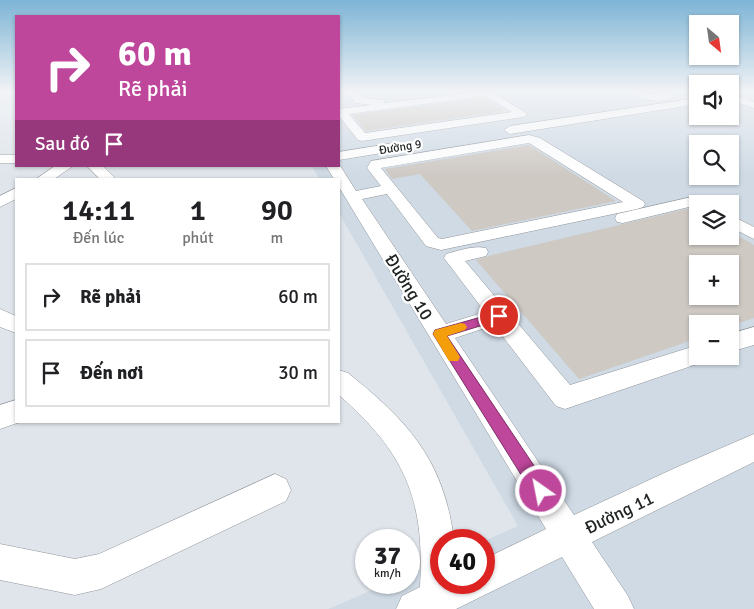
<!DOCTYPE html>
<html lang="vi">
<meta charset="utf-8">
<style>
:root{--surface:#fff;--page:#f6f6f6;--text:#202124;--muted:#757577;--line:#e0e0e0}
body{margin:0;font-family:Signika,sans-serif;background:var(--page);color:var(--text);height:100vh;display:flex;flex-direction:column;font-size:19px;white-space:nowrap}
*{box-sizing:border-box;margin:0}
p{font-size:16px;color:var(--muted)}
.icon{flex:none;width:28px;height:28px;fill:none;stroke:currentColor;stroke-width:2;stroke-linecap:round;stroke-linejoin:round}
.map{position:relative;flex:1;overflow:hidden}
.side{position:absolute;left:15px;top:178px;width:325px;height:245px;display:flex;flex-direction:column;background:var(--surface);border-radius:0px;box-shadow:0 1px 4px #0004}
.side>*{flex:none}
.hud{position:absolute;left:15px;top:15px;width:325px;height:152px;border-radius:0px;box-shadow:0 1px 4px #0004;background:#be469b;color:#fff;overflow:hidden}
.needle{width:32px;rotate:151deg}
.controls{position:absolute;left:689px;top:15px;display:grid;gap:10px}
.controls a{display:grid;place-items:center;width:50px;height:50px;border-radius:0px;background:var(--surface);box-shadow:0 1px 4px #0004;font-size:25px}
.speed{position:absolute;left:355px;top:529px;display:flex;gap:10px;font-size:25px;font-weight:700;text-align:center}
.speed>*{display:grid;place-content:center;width:65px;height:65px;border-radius:50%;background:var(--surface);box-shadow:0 1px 4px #0004;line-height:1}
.speed small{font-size:12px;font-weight:400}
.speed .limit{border:8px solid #d22;background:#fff;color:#111}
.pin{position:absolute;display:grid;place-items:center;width:42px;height:42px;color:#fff;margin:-21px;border:2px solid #fff;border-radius:50%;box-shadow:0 1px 5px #0007}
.me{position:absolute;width:55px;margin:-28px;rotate:327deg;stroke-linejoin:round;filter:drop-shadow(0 0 4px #0008)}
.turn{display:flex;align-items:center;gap:18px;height:105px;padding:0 20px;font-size:22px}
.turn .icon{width:65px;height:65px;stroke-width:2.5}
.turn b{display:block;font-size:35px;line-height:42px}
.then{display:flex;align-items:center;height:48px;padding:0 20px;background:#0003;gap:10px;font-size:19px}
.eta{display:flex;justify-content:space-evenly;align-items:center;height:85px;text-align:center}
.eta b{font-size:30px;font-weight:600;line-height:35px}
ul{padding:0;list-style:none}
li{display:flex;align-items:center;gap:15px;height:68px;margin:0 10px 8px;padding:0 10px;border:2px solid var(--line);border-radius:0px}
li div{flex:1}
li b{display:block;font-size:19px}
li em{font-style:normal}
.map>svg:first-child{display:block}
.built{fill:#cfdae5;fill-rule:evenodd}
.building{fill:#cec9c3;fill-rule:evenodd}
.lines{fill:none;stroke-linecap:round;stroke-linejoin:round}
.minor-casing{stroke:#90959a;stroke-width:1}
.minor{fill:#fff;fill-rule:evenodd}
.route{fill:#be469b;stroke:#7c2e65}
.slow{fill:#f59e0b}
.labels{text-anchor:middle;stroke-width:4.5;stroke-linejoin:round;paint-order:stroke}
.far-street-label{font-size:12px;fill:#1f2223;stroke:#fff}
.near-street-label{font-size:18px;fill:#1f2223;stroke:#fff}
</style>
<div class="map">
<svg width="754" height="609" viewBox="0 0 754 609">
<rect width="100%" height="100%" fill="#dfe5eb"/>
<path class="built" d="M339,91H697L698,116H730V91H754V609H328L389,583L409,582V574L441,560V582H484V541L518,526L339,213V179H319L312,166H339ZM698,144H730V176H698ZM698,204H730V236H698ZM698,264H730V296H698ZM698,324H730V356H698Z"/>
<g class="building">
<polygon points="483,98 504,111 366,131 353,115"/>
<polygon points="529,145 616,201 472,231 420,174 392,179 385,169"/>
<path d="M691,208L698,212V236H730V231L754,245V318L730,326V324H698V338L579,379L476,260L488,256ZM698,264H730V296H698Z"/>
</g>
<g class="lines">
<g class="minor-casing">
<g id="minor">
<path d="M345,91H355L363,98L384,100V103L490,91L528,114L523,117L362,141L358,140L339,116V109L372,105L356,103ZM485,96L512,112L365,133L349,114Z"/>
<path d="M629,91C640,90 645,94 654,95C662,95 669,91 675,96C664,105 639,100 629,91Z"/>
<polygon points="730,94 754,102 754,108 730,100"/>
<polygon points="698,98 698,104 510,134 504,130 510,126"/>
<path d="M529,135L540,138L643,201L645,204L643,207L637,209L441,250L426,246L387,194L362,199L446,324L485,312L444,258L446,254C458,251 473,245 486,248L488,252L486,256L465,261L570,385L698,345V356H709L706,361L565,409L556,406L494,325L455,338L574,515L675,468L754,434V462L592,542L628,596L634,609H594L562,557L456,609H396L402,596L420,587C425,499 405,453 339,395V370L348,373C408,421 444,460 454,540H441V582H484V559L546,529L339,187V179H334L326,166H339V164L356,191L381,186L367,168L371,161ZM529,143L623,202L442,239L438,238L381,168Z"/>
<polygon points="395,143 401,147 400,150 339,160 339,152"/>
<rect x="0" y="155" width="16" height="8"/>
<polygon points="55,166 73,166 54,179 36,179"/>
<polygon points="87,166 103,166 116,179 100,179"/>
<polygon points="16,188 16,199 0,207 0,196"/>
<polygon points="696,196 702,198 708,204 698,204 698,208 693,206 623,223 617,222 615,218 617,214"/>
<polygon points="730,215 754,227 754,239 730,227"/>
<polygon points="0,309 16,316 16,333 0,327"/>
<polygon points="754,327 754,345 730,352 730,334"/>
<polygon points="16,400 16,421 23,421 0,429 0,405"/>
<polygon points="275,474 286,479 291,490 286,501 101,589 75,595 0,580 0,544 75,559 99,554"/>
</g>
</g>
<use href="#minor" class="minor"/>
</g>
<linearGradient id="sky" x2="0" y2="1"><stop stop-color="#7db4d5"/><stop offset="0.52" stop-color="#f1f3f6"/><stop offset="1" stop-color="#f1f3f6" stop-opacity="0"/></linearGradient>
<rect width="754" height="176" fill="url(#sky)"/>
<polygon class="route" points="499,312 503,313 505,316 503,319 447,336 547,485 549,491 547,497 541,500 535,497 433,334 435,330"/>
<polygon class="slow" points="461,323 465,324 467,327 465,330 447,336 460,357 458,361 449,361 433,334 435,330"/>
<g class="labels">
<g class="far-street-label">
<text transform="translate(400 147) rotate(-9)" y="4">Đường 9</text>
</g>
<g class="near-street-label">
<text transform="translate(409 287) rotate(58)" y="6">Đường 10</text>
<text transform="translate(619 513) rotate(-26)" y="6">Đường 11</text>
</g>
</g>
</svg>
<div class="controls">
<a><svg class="needle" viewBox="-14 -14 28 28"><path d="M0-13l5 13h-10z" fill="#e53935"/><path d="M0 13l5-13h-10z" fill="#757577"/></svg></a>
<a><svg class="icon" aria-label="sound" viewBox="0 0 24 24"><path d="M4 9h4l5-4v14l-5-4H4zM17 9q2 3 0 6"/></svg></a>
<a><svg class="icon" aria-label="search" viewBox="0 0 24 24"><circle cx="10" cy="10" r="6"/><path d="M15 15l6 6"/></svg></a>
<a><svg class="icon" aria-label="layers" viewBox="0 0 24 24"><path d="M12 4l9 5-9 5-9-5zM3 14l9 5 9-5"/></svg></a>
<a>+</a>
<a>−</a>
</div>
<div class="speed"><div>37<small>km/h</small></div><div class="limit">40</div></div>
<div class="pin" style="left:499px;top:316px;background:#d93025"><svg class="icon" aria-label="arrive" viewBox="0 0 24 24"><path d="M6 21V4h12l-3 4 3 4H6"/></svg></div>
<svg class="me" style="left:541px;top:491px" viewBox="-20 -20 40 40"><circle r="17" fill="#be469b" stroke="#fff" stroke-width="3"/><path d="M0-11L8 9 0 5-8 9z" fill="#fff"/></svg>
<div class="hud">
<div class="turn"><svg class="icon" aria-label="right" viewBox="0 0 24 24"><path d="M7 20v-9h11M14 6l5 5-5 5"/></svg><div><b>60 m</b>Rẽ phải</div></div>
<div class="then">Sau đó<svg class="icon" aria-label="arrive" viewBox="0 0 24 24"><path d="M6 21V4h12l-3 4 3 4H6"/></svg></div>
</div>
<section class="side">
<div class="eta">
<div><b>14:11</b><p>Đến lúc</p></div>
<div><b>1</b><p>phút</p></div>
<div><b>90</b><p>m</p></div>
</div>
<ul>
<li><svg class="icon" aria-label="right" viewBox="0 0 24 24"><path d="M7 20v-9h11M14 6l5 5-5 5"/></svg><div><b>Rẽ phải</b></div><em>60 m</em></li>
<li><svg class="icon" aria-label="arrive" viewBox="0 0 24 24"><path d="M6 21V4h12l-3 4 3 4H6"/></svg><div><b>Đến nơi</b></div><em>30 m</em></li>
</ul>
</section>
</div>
